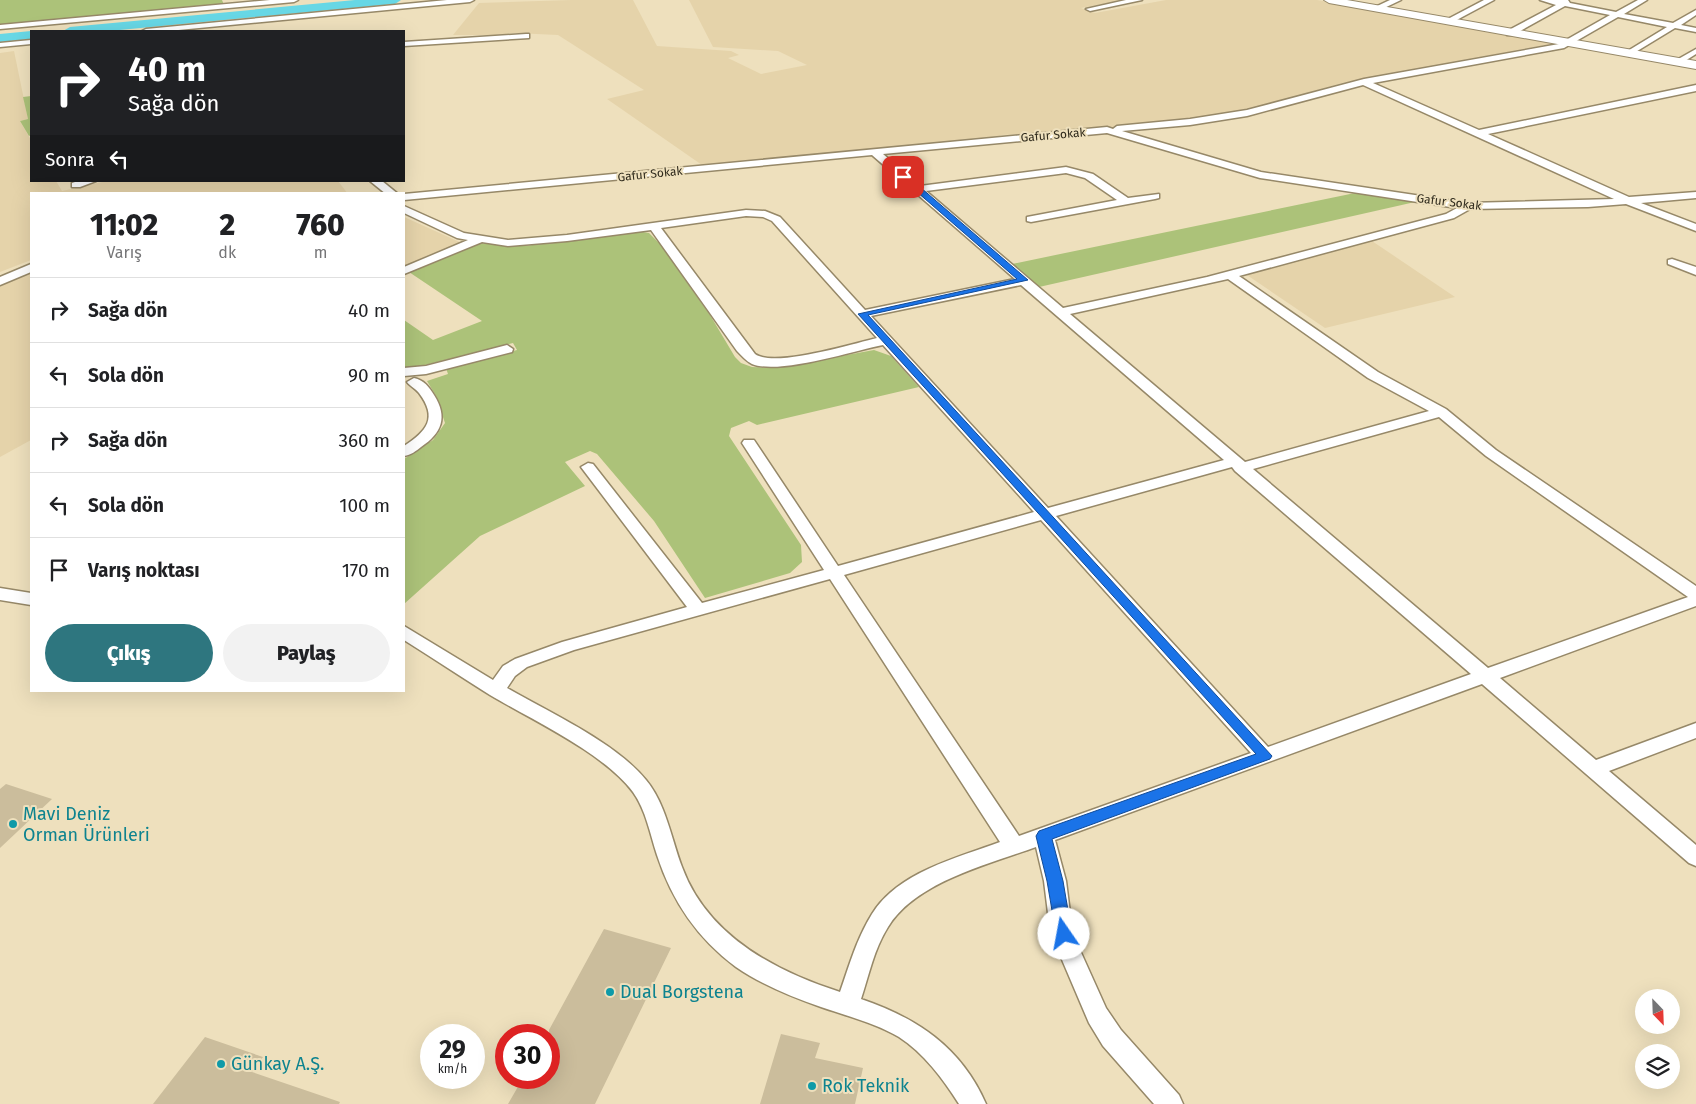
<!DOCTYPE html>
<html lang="tr">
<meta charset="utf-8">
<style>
:root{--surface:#fff;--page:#f2f2f2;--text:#202124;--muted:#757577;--line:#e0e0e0;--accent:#2e767f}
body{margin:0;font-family:"Fira Sans",sans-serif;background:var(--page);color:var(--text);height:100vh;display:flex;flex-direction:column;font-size:19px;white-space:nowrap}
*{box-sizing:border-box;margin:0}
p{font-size:16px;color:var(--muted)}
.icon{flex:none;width:28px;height:28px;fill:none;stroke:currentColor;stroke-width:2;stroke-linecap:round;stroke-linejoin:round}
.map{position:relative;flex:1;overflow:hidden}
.side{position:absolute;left:30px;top:192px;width:375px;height:500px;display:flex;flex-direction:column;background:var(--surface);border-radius:0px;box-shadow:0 5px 20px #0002}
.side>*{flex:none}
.banner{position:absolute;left:30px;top:30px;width:375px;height:152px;border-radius:0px;box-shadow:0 5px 20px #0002;background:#202124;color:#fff;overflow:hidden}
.needle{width:32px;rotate:157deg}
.buttons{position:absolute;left:1635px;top:989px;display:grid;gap:10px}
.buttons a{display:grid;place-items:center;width:45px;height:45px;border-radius:50%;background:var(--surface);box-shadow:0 5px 20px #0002;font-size:25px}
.speed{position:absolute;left:420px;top:1024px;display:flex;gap:10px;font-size:25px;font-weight:700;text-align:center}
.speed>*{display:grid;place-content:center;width:65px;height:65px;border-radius:50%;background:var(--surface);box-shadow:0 5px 20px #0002;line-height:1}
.speed small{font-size:12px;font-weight:400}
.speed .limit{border:8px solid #d22;background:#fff;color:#111}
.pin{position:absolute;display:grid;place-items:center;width:42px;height:42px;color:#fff;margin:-21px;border-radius:10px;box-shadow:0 2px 8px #0006}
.me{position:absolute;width:55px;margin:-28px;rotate:348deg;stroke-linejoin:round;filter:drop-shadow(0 0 4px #0008)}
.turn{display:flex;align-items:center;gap:18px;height:105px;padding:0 15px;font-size:22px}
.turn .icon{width:65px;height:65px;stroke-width:2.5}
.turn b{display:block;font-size:35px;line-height:42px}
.then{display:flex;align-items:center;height:48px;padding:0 15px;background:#0003;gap:10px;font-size:19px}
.eta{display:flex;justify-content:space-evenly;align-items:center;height:85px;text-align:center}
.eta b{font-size:30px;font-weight:800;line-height:35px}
.action{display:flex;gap:10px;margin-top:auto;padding:10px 15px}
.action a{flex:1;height:58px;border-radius:30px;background:var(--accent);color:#fff;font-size:20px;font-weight:800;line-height:58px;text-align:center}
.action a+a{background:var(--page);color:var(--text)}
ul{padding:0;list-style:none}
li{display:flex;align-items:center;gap:15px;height:65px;padding:0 15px;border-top:1px solid var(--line)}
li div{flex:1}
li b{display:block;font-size:19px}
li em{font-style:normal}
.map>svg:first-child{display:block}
.built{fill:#e5d3aa}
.green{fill:#acc279}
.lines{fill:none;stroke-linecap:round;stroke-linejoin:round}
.river{fill:#67d7e5;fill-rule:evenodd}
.building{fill:#cbbd9c}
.street-casing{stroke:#968868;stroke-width:3}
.secondary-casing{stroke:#968868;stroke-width:2}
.street{fill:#fff;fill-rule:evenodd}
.secondary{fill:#fff;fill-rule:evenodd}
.route{fill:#1a73e8;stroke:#114b97}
.culture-dot{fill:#0f9aa8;stroke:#eee0bd;stroke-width:2}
.labels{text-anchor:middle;stroke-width:4;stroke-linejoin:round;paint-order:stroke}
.far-street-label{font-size:12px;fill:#2f2a1c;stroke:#eee0bd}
.near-culture-label{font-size:18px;fill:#0d838f;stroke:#eee0bd;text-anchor:start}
</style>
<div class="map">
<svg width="1696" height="1104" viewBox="0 0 1696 1104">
<rect width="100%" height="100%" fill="#eee0bd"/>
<g class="built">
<polygon points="571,0 633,0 657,46 731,51 739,55 728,58 761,74 807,65 778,51 713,47 689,0 1124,0 1081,8 1095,13 1166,0 1317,0 1556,43 1342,83 1244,111 1197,120 1053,133 1000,135 1001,137 702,165 607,99 644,90 558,35 515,33 497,35 453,35 479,3"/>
<polygon points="14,51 28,119 20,121 31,140 31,181 56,181 62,191 107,181 338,181 348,194 31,194 31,260 0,272 0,53"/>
<polygon points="404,217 464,244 404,268"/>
<polygon points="1372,241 1455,297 1325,328 1244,273"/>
<polygon points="31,270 31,440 0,457 0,283"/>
</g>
<g class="green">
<polygon points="0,0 222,0 224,5 0,26"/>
<polygon points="31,96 31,135 29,136 20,121 28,119 23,97"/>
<polygon points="1355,193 1415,202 1039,287 1012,264"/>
<polygon points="637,231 649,233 660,244 710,315 735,357 741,363 752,367 776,368 874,350 891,356 919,387 757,425 749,421 731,428 729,436 801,545 802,562 790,573 705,598 654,521 597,454 590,451 565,462 585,486 480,536 404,604 404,459 433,440 445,423 436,396 427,381 448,374 446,368 517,350 513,343 417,367 404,368 404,320 433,340 482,321 409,272 480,243 525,246"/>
</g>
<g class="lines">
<g class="river">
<polygon points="355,0 401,0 395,4 109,31 63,31 70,27"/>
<polygon points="31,31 31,39 0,42 0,34"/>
</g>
</g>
<g class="building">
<polygon points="6,784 52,799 0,848 0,789"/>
<polygon points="604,929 671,948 595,1104 508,1104 523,1078 549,1078 549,1030"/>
<polygon points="781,1034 820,1043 815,1058 863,1068 855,1104 760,1104"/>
<polygon points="205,1037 263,1057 252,1072 340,1102 339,1104 153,1104"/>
</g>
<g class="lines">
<g class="street-casing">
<g id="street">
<polygon points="270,0 298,0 294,2 0,29 0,25"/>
<polygon points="447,0 474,0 470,2 168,31 142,31 146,29"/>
<polygon points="1126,0 1142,0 1090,11 1086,9"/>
<polygon points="1390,0 1401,0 1380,10 1373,8"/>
<polygon points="1484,0 1494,0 1451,23 1444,21"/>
<path d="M1540,0H1568L1570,3L1616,12L1638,0H1647L1624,14L1673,23L1696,10V15L1681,25L1696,28V32L1675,28L1629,56L1625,54L1626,52L1667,27L1618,17L1564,48L1373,83L1479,130L1696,85V91L1488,134L1629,197L1696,192V198L1641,203L1696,224V231L1626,204L1588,207L1470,209L1454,218L1239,276L1378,372L1446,409L1496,450L1696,586V606L1500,678L1596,760L1696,723V738L1609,771L1696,845V866L1689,863L1482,684L1055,840L1066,881L1071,921L1079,948L1106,1008L1121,1030L1179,1095L1183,1104H1154L1103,1046L1089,1023L1057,948L1049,921L1044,881L1036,847C989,864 915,882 888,927C874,949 869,975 861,999C917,1018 961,1047 986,1104H959C943,1079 924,1053 899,1037C875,1023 847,1016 821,1007C792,997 762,985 736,967C697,938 672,901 657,855C650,834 646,810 633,792C604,753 532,720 490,695C461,677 433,658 404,640V626L493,680L503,666L515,659L562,642L687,607L581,467L588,463L593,464L702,603L824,570L742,443L744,440H754L838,566L1034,512L883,345C853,351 779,375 752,364C746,361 742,356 737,351L651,230L567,241L508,246L482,242L404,274V267L468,240L457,238L404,213V206L464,233L508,240L567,235L746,210L765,211L780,217L865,310L1015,279L872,155L404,200V194L1107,127L1113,129L1117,126L1190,119L1247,110L1364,79L1559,44L1610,15L1565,6L1513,35H1507V31L1556,5ZM1363,85L1614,199L1468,203L1261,172L1122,131L1190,125L1247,116ZM1107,133L1260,178L1457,208L1446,214L1207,277L1063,308L926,191L1066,173L1085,178L1117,200L1027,217V221L1031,222L1155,199L1159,198V194L1128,198L1093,174L1066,167L920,186L883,154ZM746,216L763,217L772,221L877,338C852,344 774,368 755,354L661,228ZM1228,279L1368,378L1429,411L1245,462L1070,314ZM1021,285L1224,460L1048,508L871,316ZM1439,417L1486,456L1688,597L1488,668L1253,469ZM1232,467L1235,471L1471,674L1268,747L1056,516ZM1041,520L1251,753L1019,836L844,575ZM830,579L1000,842C957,858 898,872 872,914C857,938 849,966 840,992C774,971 707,935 682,867C671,838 666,804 646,780C615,742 550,713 507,688L515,676L527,667L574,650Z"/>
<polygon points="526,34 529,34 529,38 404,46 404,42"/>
<polygon points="31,40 31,44 0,47 0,43"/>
<polygon points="1696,49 1696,54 1680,64 1673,62"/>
<polygon points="78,181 96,181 80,187 72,187 72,183"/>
<polygon points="370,181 382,181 398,194 386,194"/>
<polygon points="1672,259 1696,267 1696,275 1668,264 1668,260"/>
<polygon points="31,264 31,272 0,285 0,277"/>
<polygon points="507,345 513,349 512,352 426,374 404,376 404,368 426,366"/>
<path d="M414,378C424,380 429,387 434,395C448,417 442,433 421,447C416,451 411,455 404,456V446C427,431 438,418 419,393C415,388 410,386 407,382Z"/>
<polygon points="0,588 31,593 31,605 0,600"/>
</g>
</g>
<g class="secondary-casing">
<polygon id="secondary" points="1324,0 1347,0 1696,61 1696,69 1329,3"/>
</g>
<use href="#street" class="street"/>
<use href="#secondary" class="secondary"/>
</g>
<polygon class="route" points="901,175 906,175 1028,280 868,315 1272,756 1270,759 1052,839 1063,881 1072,934 1069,939 1064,941 1058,939 1056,934 1047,881 1036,836 1039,831 1256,754 858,314 1017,279 901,178"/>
<g class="culture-dot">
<circle cx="13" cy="824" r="5"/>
<circle cx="610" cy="992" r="5"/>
<circle cx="221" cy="1064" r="5"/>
<circle cx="812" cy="1086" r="5"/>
</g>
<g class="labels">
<g class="far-street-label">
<text transform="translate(1053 135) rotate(-5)" y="4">Gafur Sokak</text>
<text transform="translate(650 174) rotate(-6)" y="4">Gafur Sokak</text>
<text transform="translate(1449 202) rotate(7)" y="4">Gafur Sokak</text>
</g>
<g class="near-culture-label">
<text x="23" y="820">Mavi Deniz<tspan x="23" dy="21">Orman Ürünleri</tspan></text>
<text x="620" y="998">Dual Borgstena</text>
<text x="231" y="1070">Günkay A.Ş.</text>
<text x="822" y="1092">Rok Teknik</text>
</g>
</g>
</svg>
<div class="buttons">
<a><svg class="needle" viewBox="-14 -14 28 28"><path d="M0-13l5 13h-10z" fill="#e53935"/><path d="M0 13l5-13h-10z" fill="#757577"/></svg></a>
<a><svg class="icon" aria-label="layers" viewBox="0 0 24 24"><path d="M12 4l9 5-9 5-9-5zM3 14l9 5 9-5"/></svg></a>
</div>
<div class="speed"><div>29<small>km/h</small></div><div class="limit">30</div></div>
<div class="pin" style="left:903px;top:177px;background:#d93025"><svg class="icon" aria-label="arrive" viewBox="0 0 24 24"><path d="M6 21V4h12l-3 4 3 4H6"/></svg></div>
<svg class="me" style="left:1064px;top:934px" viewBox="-20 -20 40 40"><circle r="19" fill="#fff"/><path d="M0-13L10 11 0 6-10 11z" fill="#1a73e8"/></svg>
<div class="banner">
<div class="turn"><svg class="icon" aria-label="right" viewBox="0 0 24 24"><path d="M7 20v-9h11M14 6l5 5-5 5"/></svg><div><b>40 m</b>Sağa dön</div></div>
<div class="then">Sonra<svg class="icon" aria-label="left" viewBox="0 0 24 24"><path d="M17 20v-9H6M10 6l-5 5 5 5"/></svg></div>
</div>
<section class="side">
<div class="eta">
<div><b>11:02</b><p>Varış</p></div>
<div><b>2</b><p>dk</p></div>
<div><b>760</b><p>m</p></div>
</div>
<ul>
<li><svg class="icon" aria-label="right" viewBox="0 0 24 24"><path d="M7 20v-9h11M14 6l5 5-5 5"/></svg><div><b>Sağa dön</b></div><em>40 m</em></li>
<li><svg class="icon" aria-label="left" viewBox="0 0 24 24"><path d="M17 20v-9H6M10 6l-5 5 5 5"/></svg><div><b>Sola dön</b></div><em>90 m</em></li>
<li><svg class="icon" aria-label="right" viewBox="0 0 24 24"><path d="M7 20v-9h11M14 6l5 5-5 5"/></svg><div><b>Sağa dön</b></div><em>360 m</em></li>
<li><svg class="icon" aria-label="left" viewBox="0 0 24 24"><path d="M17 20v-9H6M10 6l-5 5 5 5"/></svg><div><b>Sola dön</b></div><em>100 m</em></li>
<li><svg class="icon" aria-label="arrive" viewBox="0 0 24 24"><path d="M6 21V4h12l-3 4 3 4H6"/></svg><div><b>Varış noktası</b></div><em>170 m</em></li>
</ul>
<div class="action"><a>Çıkış</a><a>Paylaş</a></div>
</section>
</div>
